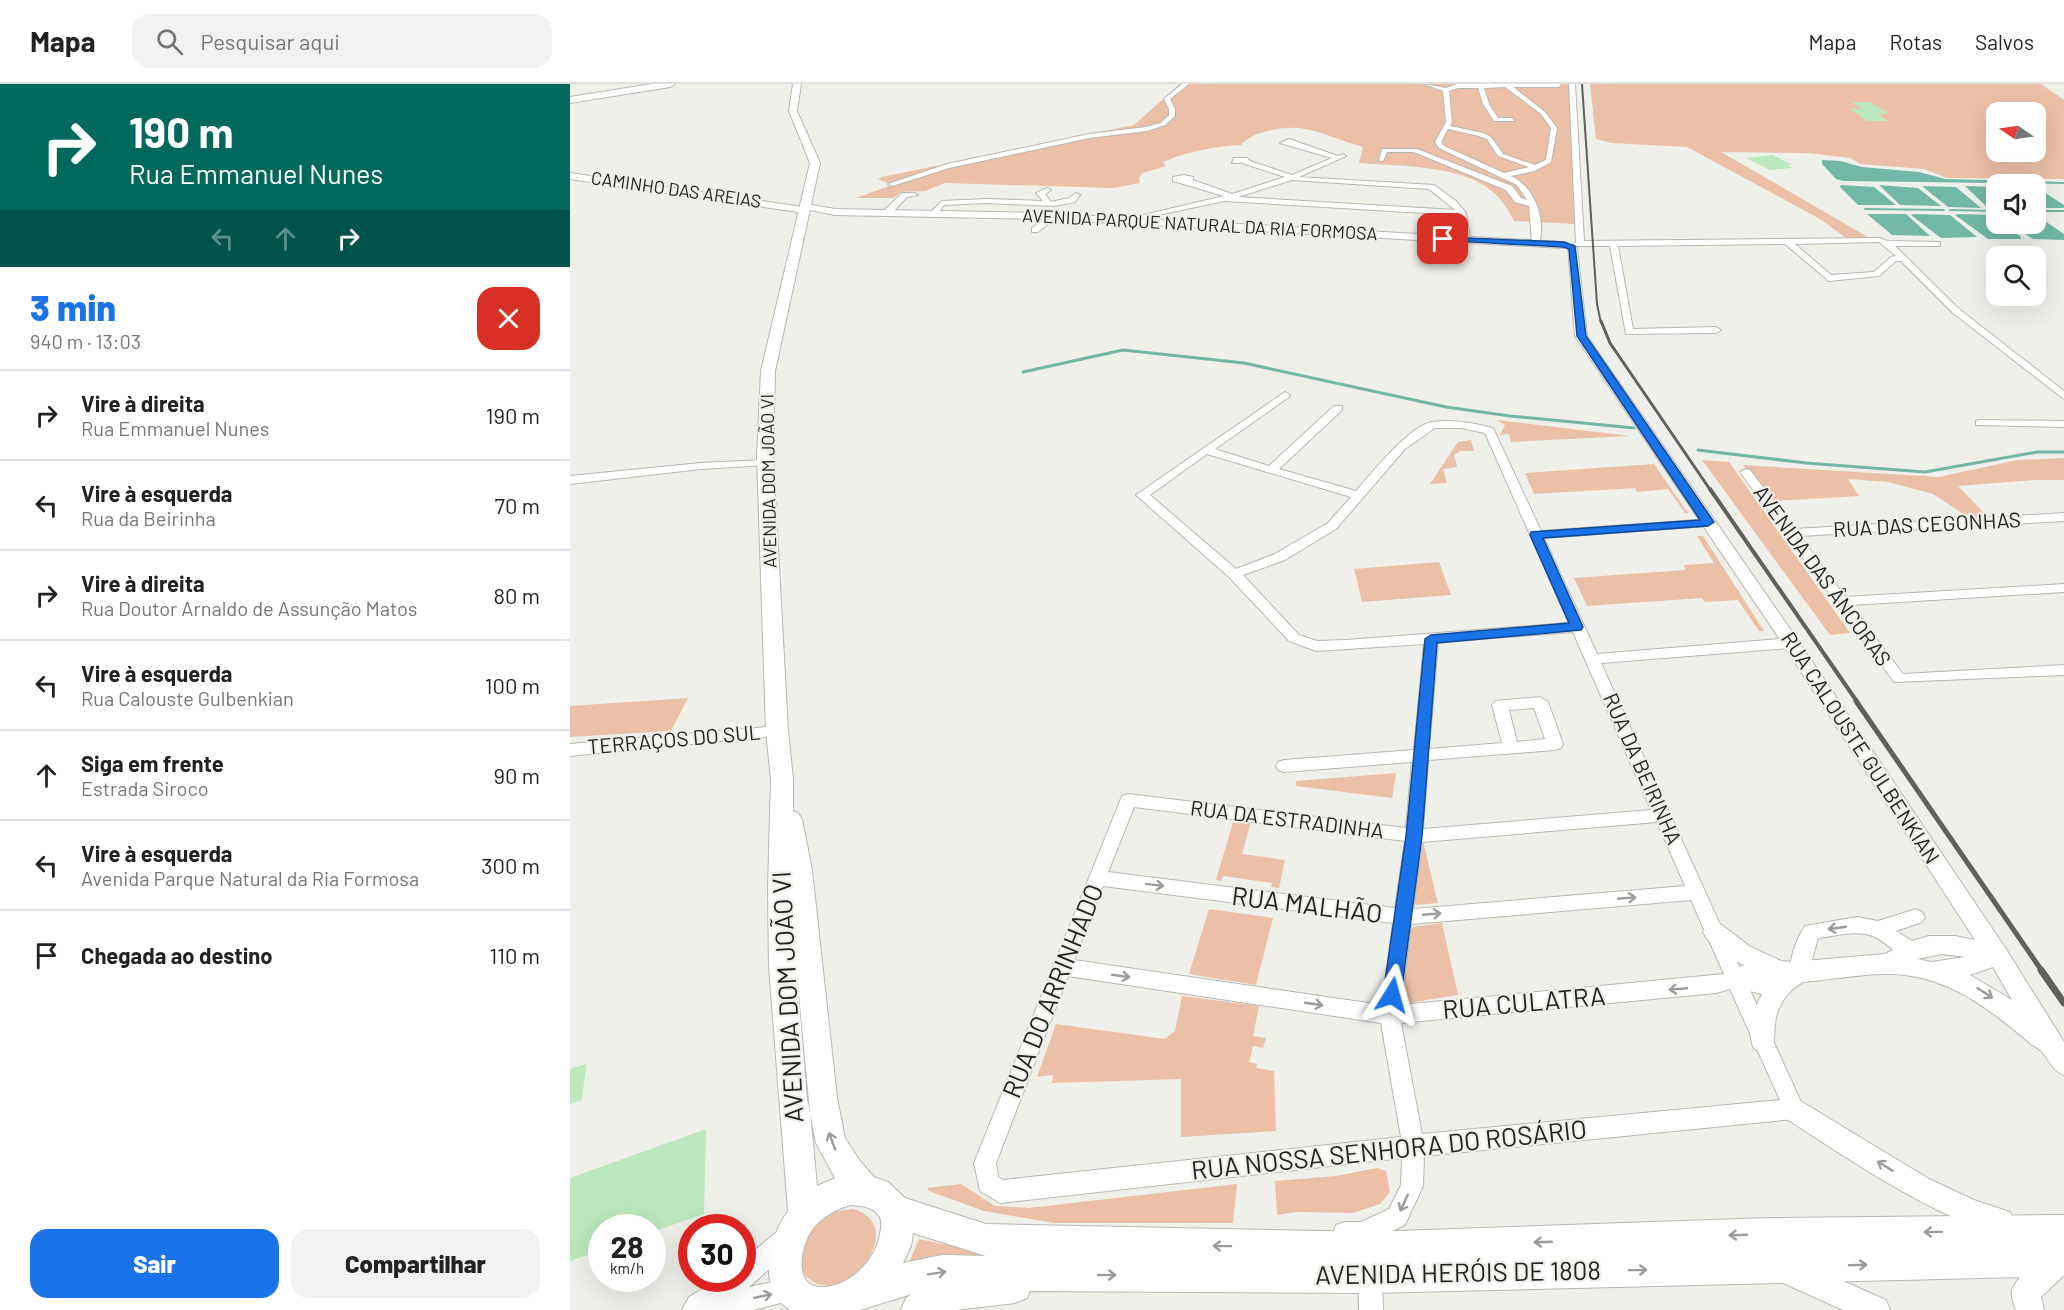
<!DOCTYPE html>
<html lang="pt">
<meta charset="utf-8">
<style>
:root{--surface:#fff;--page:#f2f2f2;--text:#222;--muted:#767676;--line:#e0e0e0;--accent:#1a73e8}
body{margin:0;font-family:Barlow,sans-serif;background:var(--page);color:var(--text);height:100vh;display:flex;flex-direction:column;font-size:22px;white-space:nowrap}
*{box-sizing:border-box;margin:0}
p{font-size:20px;color:var(--muted)}
.icon{flex:none;width:33px;height:33px;fill:none;stroke:currentColor;stroke-width:2;stroke-linecap:round;stroke-linejoin:round}
.map{position:relative;flex:1;overflow:hidden}
.details{display:flex;flex-direction:column;background:var(--surface);width:570px}
.details>*{flex:none}
.hud{background:#00695c;color:#fff;overflow:hidden}
.needle{width:39px;rotate:283deg}
.controls{position:absolute;left:1416px;top:18px;display:grid;gap:12px}
.controls a{display:grid;place-items:center;width:60px;height:60px;border-radius:12px;background:var(--surface);box-shadow:0 6px 24px #0002;font-size:30px}
.speed{position:absolute;left:18px;top:1130px;display:flex;gap:12px;font-size:30px;font-weight:700;text-align:center}
.speed>*{display:grid;place-content:center;width:78px;height:78px;border-radius:50%;background:var(--surface);box-shadow:0 6px 24px #0002;line-height:1}
.speed small{font-size:15px;font-weight:400}
.speed .limit{border:9px solid #d22;background:#fff;color:#111}
.pin{position:absolute;display:grid;place-items:center;width:51px;height:51px;color:#fff;margin:-26px;border-radius:12px;box-shadow:0 3px 9px #0006}
.me{position:absolute;width:66px;margin:-33px;rotate:8deg;stroke-linejoin:round;filter:drop-shadow(0 0 4px #0008)}
.turn{display:flex;align-items:center;gap:21px;height:126px;padding:0 30px;font-size:27px}
.turn .icon{width:78px;height:78px;stroke-width:2.5}
.turn b{display:block;font-size:42px;line-height:51px}
.lanes{display:flex;align-items:center;height:57px;padding:0 30px;background:#0003;justify-content:center;gap:30px;direction:ltr}
.lanes .off{opacity:.35}
.round{display:grid;place-items:center;flex:none;width:63px;height:63px;border-radius:18px;background:var(--page)}
.overview{display:flex;align-items:center;justify-content:space-between;height:102px;padding:0 30px}
h1{font-size:36px;font-weight:800;line-height:45px;color:var(--accent)}
.primary-button{display:flex;gap:12px;margin-top:auto;padding:12px 30px}
.primary-button a{flex:1;height:69px;border-radius:18px;background:var(--accent);color:#fff;font-size:24px;font-weight:800;line-height:69px;text-align:center}
.primary-button a+a{background:var(--page);color:var(--text)}
ul{padding:0;list-style:none}
li{display:flex;align-items:center;gap:18px;height:90px;padding:0 30px;border-top:2px solid var(--line)}
li div{flex:1}
li b{display:block;font-size:22px}
li em{font-style:normal}
header{display:flex;align-items:center;gap:36px;box-sizing:border-box;height:84px;padding:0 30px;background:var(--surface);border-bottom:2px solid var(--line)}
header strong{font-size:28px}
nav{display:flex;gap:33px;margin-inline-start:auto;font-size:21px}
.search{width:420px;height:54px;background:var(--page);display:flex;align-items:center;gap:15px;box-sizing:border-box;padding:0 21px;border-radius:18px;color:var(--muted);font-size:22px}
main{display:flex;flex:1;min-height:0}
.map>svg:first-child{display:block}
.green{fill:#ebc0a6;fill-rule:evenodd}
.water{fill:#72b8a6}
.lines{fill:none;stroke-linecap:round;stroke-linejoin:round}
.stream-far1{stroke:#72b8a6;stroke-width:2}
.stream{stroke:#72b8a6;stroke-width:3}
.building{fill:#bbe8bc}
.minor-casing{stroke:#b7b8b1;stroke-width:2}
.tertiary-casing{stroke:#b7b8b1;stroke-width:2}
.secondary-casing{stroke:#b7b8b1;stroke-width:2}
.primary-casing{stroke:#b7b8b1;stroke-width:2}
.minor{fill:#fff;fill-rule:evenodd}
.tertiary{fill:#fff;fill-rule:evenodd}
.secondary{fill:#fff;fill-rule:evenodd}
.primary{fill:#fff;fill-rule:evenodd}
.rail-far4{stroke:#60615d;stroke-width:2}
.rail-far3{stroke:#60615d;stroke-width:3}
.rail-far2{stroke:#60615d;stroke-width:4}
.rail-far1{stroke:#60615d;stroke-width:5}
.rail{stroke:#60615d;stroke-width:7}
.oneway{stroke:#9c9c9b}
.route{fill:#1a73e8;stroke:#114b97;stroke-width:1.5}
.labels{text-anchor:middle;stroke-width:4.5;stroke-linejoin:round;paint-order:stroke}
.far-street-label{font-size:18px;fill:#222320;stroke:#eff0e9}
.street-label{font-size:21px;fill:#222320;stroke:#eff0e9}
.near-street-label{font-size:26px;fill:#222320;stroke:#eff0e9}
</style>
<header>
<strong>Mapa</strong>
<div class="search"><svg class="icon" aria-label="search" viewBox="0 0 24 24"><circle cx="10" cy="10" r="6"/><path d="M15 15l6 6"/></svg>Pesquisar aqui</div>
<nav><a>Mapa</a><a>Rotas</a><a>Salvos</a></nav>
</header>
<main>
<section class="details">
<div class="hud">
<div class="turn"><svg class="icon" aria-label="right" viewBox="0 0 24 24"><path d="M7 20v-9h11M14 6l5 5-5 5"/></svg><div><b>190 m</b>Rua Emmanuel Nunes</div></div>
<div class="lanes"><svg class="icon off" aria-label="left" viewBox="0 0 24 24"><path d="M17 20v-9H6M10 6l-5 5 5 5"/></svg><svg class="icon off" aria-label="ahead" viewBox="0 0 24 24"><path d="M12 20V5M6 11l6-6 6 6"/></svg><svg class="icon" aria-label="right" viewBox="0 0 24 24"><path d="M7 20v-9h11M14 6l5 5-5 5"/></svg></div>
</div>
<div class="overview"><div><h1>3 min</h1><p>940 m · 13:03</p></div><a class="round" style="background:#d93025;color:#fff"><svg class="icon" aria-label="close" viewBox="0 0 24 24"><path d="M6 6l12 12M18 6L6 18"/></svg></a></div>
<ul>
<li><svg class="icon" aria-label="right" viewBox="0 0 24 24"><path d="M7 20v-9h11M14 6l5 5-5 5"/></svg><div><b>Vire à direita</b><p>Rua Emmanuel Nunes</p></div><em>190 m</em></li>
<li><svg class="icon" aria-label="left" viewBox="0 0 24 24"><path d="M17 20v-9H6M10 6l-5 5 5 5"/></svg><div><b>Vire à esquerda</b><p>Rua da Beirinha</p></div><em>70 m</em></li>
<li><svg class="icon" aria-label="right" viewBox="0 0 24 24"><path d="M7 20v-9h11M14 6l5 5-5 5"/></svg><div><b>Vire à direita</b><p>Rua Doutor Arnaldo de Assunção Matos</p></div><em>80 m</em></li>
<li><svg class="icon" aria-label="left" viewBox="0 0 24 24"><path d="M17 20v-9H6M10 6l-5 5 5 5"/></svg><div><b>Vire à esquerda</b><p>Rua Calouste Gulbenkian</p></div><em>100 m</em></li>
<li><svg class="icon" aria-label="ahead" viewBox="0 0 24 24"><path d="M12 20V5M6 11l6-6 6 6"/></svg><div><b>Siga em frente</b><p>Estrada Siroco</p></div><em>90 m</em></li>
<li><svg class="icon" aria-label="left" viewBox="0 0 24 24"><path d="M17 20v-9H6M10 6l-5 5 5 5"/></svg><div><b>Vire à esquerda</b><p>Avenida Parque Natural da Ria Formosa</p></div><em>300 m</em></li>
<li><svg class="icon" aria-label="arrive" viewBox="0 0 24 24"><path d="M6 21V4h12l-3 4 3 4H6"/></svg><div><b>Chegada ao destino</b></div><em>110 m</em></li>
</ul>
<div class="primary-button"><a>Sair</a><a>Compartilhar</a></div>
</section>
<div class="map">
<svg width="1494" height="1226" viewBox="0 0 1494 1226">
<rect width="100%" height="100%" fill="#eff0e9"/>
<g class="green">
<path d="M610,0H1003L1004,140L944,137C938,126 932,115 922,107C892,81 827,82 789,79L793,63C774,58 748,46 729,44C712,43 682,47 671,61C646,62 615,68 593,78L596,82L573,89L569,94L570,99L543,104L375,99L355,107L331,108L323,114H286L322,101L308,95L312,93L564,41Z"/>
<path d="M1020,0H1471L1494,16V95L1377,94L1354,85L1290,80L1281,74L1237,69L1151,68L1298,153L1276,154L1250,135L1117,63L1042,59L1026,55ZM1426,28H1466V68H1426Z"/>
<polygon points="927,336 1060,352 941,358 939,350 930,351 935,341"/>
<polygon points="901,356 904,367 890,367 884,371 887,383 873,385 877,399 860,400 888,358"/>
<polygon points="1494,374 1494,396 1464,396 1388,402 1414,429 1401,435 1363,410 1318,398 1278,395 1289,412 1205,417 1173,381 1369,393 1448,376"/>
<polygon points="1132,376 1159,378 1280,549 1260,551"/>
<polygon points="1084,380 1118,429 1115,429 1098,405 1067,408 1065,404 964,410 955,389"/>
<polygon points="1127,452 1133,452 1194,547 1189,547 1168,516 1135,518 1132,514 1017,522 1004,494 1115,486 1114,481 1144,479"/>
<polygon points="869,478 881,511 792,518 784,485"/>
<polygon points="118,614 101,647 0,653 0,622"/>
<polygon points="826,689 822,714 726,702 726,697"/>
<polygon points="664,735 681,737 672,770 715,776 709,804 701,803 702,799 653,792 651,797 646,796"/>
<polygon points="853,757 868,819 846,821 843,818"/>
<polygon points="639,825 703,834 686,901 619,890"/>
<polygon points="872,839 888,911 838,919 830,913 839,850 843,843"/>
<polygon points="612,912 689,922 683,952 696,954 693,964 683,962 679,978 687,980 686,984 704,987 706,1047 611,1053 611,995 482,999 483,991 467,993 486,940 595,955 605,947"/>
<polygon points="807,1084 816,1087 820,1108 810,1120 783,1129 726,1128 707,1131 705,1097 766,1092"/>
<polygon points="391,1100 425,1122 459,1124 667,1100 663,1139 484,1139 414,1127 359,1107 357,1104"/>
<path d="M284,1125C341,1144 273,1226 238,1194C217,1175 242,1139 262,1129C269,1126 276,1126 284,1125Z"/>
<polygon points="349,1155 415,1169 467,1172 339,1179"/>
</g>
<g class="water">
<polygon points="1252,76 1270,77 1292,83 1349,88 1375,95 1494,98 1494,100 1273,97 1266,95 1252,80"/>
<polygon points="1271,101 1304,103 1326,121 1288,121 1270,103"/>
<polygon points="1309,101 1348,104 1371,122 1330,121"/>
<polygon points="1352,102 1386,103 1411,124 1378,123"/>
<polygon points="1395,102 1426,103 1426,124 1417,123"/>
<polygon points="1466,103 1494,121 1494,124 1466,124"/>
<polygon points="1297,130 1336,130 1360,152 1322,151"/>
<polygon points="1344,130 1380,131 1407,153 1371,154 1341,131"/>
<polygon points="1389,130 1425,131 1426,140 1435,140 1451,153 1451,155 1418,155 1385,131"/>
<polygon points="1466,131 1494,150 1494,156 1463,155 1439,140 1466,140"/>
</g>
<g class="lines">
<g class="stream-far1">
<polyline points="1295,125 1374,126"/>
<polyline points="1380,126 1426,127"/>
<polyline points="1466,127 1494,127"/>
</g>
<g class="stream">
<polyline points="453,288 553,266 674,279 876,323 940,332 1064,344"/>
<polyline points="1128,366 1236,379 1355,388 1467,368 1494,368"/>
</g>
</g>
<g class="building">
<polygon points="1282,18 1301,18 1319,30 1308,30 1318,37 1297,37 1280,25 1292,25"/>
<polygon points="1203,71 1222,81 1218,81 1222,84 1200,86 1176,74"/>
<polygon points="16,980 12,1016 0,1020 0,985"/>
<polygon points="136,1045 134,1130 82,1148 82,1143 32,1143 32,1166 0,1177 0,1094"/>
</g>
<g class="lines">
<g class="minor-casing">
<g id="minor">
<polygon points="612,0 619,0 600,15 605,25 605,32 595,41 577,47 519,54 379,84 322,102 318,100 377,80 519,50 576,43 591,39 599,31 599,25 594,15"/>
<path d="M854,0L876,4L887,0H991L989,3H943L975,28L987,44L981,78L965,87L941,92C965,103 976,135 969,161L962,159L959,122L945,118L936,106L844,68H817L813,77H809L812,65H847L942,102L951,114L957,116L947,101L869,64L865,58L876,38L873,7ZM935,3L971,30L981,44L976,76L965,81L933,70L921,53L913,49L880,42L882,38L879,7L888,4H908L913,20L924,37H944L942,34H928L919,20L914,4ZM878,45L909,52L917,55L928,72L959,83L934,89L874,62L871,58Z"/>
<path d="M999,0H1005L1014,157L1310,154L1317,157L1370,158V162H1325L1389,225L1494,307V315L1383,229L1331,177H1326L1309,192L1259,197L1215,160L1048,162L1063,245L1146,243L1151,246L1146,249L1056,250L1040,162H1007L1003,160L1006,158ZM1309,158L1326,172L1321,173L1304,188L1261,191L1225,160Z"/>
<path d="M719,55L768,72L773,70L776,72L729,93L864,101L886,117L896,129L900,156L896,158L892,156L888,131L654,117L556,138L552,136L654,112L603,97V93L614,91L623,93V96L662,110L715,93L672,79H662L664,74H677L680,77L722,91L762,74L710,59ZM722,96L859,105L885,126L668,113Z"/>
<polygon points="477,104 481,106 475,110 481,118 499,114 506,109 510,111 505,118 484,122 417,119 374,121 367,131 360,129 372,117 417,115 473,117 466,109"/>
<polygon points="332,109 344,109 348,111 337,113 321,130 315,130 315,126"/>
<polygon points="481,131 488,133 468,148 462,148 462,144"/>
<path d="M715,308L720,311L719,313L645,365L699,382L764,322H772V326L709,385L786,407C801,390 840,341 862,338C881,335 904,339 923,344L971,447L1142,435L1144,438L1142,441L1138,442L974,454L1027,570L1221,554L1228,559L1221,564L1031,579L1231,1018L1235,1025L1231,1032L1224,1035L854,1072L853,1102L835,1141C813,1151 790,1167 766,1157L763,1149L766,1141L774,1138H791L819,1125L831,1101L832,1074L430,1119L410,1107L404,1079L552,712L558,710L836,744L842,678L714,688L708,686L706,682L708,678L714,676L844,666L854,560L746,567L719,557L659,493L566,411ZM865,344H891L915,349L999,539L776,556L747,557L729,551L673,491L715,476L766,445L835,365ZM637,370L781,413L758,439L705,470L666,485L580,411ZM1003,548L1081,726L853,745L858,676L985,666L991,664L993,660L978,618L970,613L925,617L922,621L932,659L859,665L868,558ZM964,624L975,655L947,658L939,626ZM564,723L835,757L825,824L538,788ZM1087,738L1115,802L843,825L852,758ZM533,802L823,839L812,921L504,876ZM1121,816L1154,890L831,921L841,840ZM498,892L811,939L831,1053L433,1096L428,1093L426,1079ZM1160,905L1210,1016L852,1050L831,939L1146,909Z"/>
<polygon points="1410,336 1494,337 1494,343 1406,341 1406,337"/>
<polygon points="195,376 201,379 199,381 131,385 0,400 0,392 131,379"/>
<polygon points="1176,385 1180,386 1225,445 1494,429 1494,437 1230,452 1275,513 1494,500 1494,508 1281,521 1333,590 1494,581 1494,591 1324,598 1170,388"/>
<polygon points="207,642 212,643 215,647 212,651 0,672 0,660"/>
<path d="M1346,825L1352,828L1355,833L1352,838L1326,847L1347,860L1349,866L1347,872C1331,877 1318,859 1305,853C1288,845 1265,852 1248,854L1237,894L1230,896L1223,894C1216,879 1227,854 1235,842L1287,833L1308,837Z"/>
<polygon points="216,1143 224,1147 228,1155 224,1163 179,1203 222,1194 230,1198 234,1206 230,1214 183,1226 112,1226 119,1213 150,1194 172,1194 172,1177 208,1147"/>
<polygon points="800,1180 808,1184 812,1192 813,1226 789,1226 788,1192 792,1184"/>
</g>
</g>
<g class="tertiary-casing">
<g id="tertiary">
<polygon points="0,89 233,123 237,120 265,125 471,129 994,158 999,161 994,164 471,135 265,131 240,126 236,129 0,95"/>
<path d="M998,162L1007,164L1017,252L1227,555L1436,865L1494,958V991C1478,985 1478,967 1462,961C1420,925 1375,889 1316,890C1288,890 1261,896 1233,898C1218,906 1206,923 1205,941C1204,950 1205,956 1202,965L1193,968L1184,965C1176,946 1183,926 1192,910L1157,902L1153,895L1157,888L1174,881C1159,874 1140,862 1133,848L1136,841L1144,839L1152,841L1179,862L1211,877L1222,878L1315,870L1338,858L1359,852H1385L1405,856L1215,563L1005,252ZM1372,870L1395,873L1362,878L1347,875ZM1423,883L1442,916L1400,891Z"/>
<path d="M1224,1013L1359,1095L1404,1116L1440,1128L1444,1138L1440,1148L1430,1152C1351,1125 1285,1079 1215,1034L1211,1025L1215,1016Z"/>
<path d="M1489,1162L1494,1164V1191L1471,1213L1474,1226H1446C1444,1221 1441,1213 1442,1207C1444,1194 1477,1167 1489,1162Z"/>
<polygon points="1221,1174 1316,1216 1320,1226 1273,1226 1211,1198 1207,1188 1211,1178"/>
</g>
</g>
<g class="secondary-casing">
<path id="secondary" d="M223,0H231L227,27L250,79L205,287L203,372L218,647L223,695V727L228,729L232,735L242,786L267,1014L275,1054L290,1077L304,1093L318,1098L335,1114L416,1140L799,1148L1198,1134L1494,1131V1192L800,1209L460,1207L457,1214L445,1219L386,1226H331L336,1214L342,1210L290,1226H220C186,1205 199,1153 218,1127L199,883L198,804L201,695L196,647L187,372L191,287L240,79L219,27ZM225,868L237,1014L246,1059L265,1094L247,1102ZM280,1121C290,1122 303,1122 309,1132C313,1137 311,1144 310,1150C306,1176 281,1201 254,1203C220,1205 231,1158 245,1142C254,1132 267,1125 280,1121ZM343,1149L416,1172H421L372,1171L333,1179L341,1162Z"/>
</g>
<g class="primary-casing">
<polygon id="primary" points="82,0 105,0 100,3 0,19 0,13"/>
</g>
<use href="#minor" class="minor"/>
<use href="#tertiary" class="tertiary"/>
<use href="#secondary" class="secondary"/>
<use href="#primary" class="primary"/>
<polyline class="rail-far4" points="1012,0 1027,220 1031,239"/>
<polyline class="rail-far3" points="1031,237 1040,259 1141,407"/>
<polyline class="rail-far2" points="1140,405 1288,619"/>
<polyline class="rail-far1" points="1286,617 1472,887"/>
<polyline class="rail" points="1471,886 1494,919"/>
</g>
<defs><path id="oneway-shaft" d="M-6 0H5M1.5-3L5.5 0L1.5 3" fill="none" stroke-width="1.6" stroke-linecap="round" stroke-linejoin="round" transform="scale(1.5)"/></defs>
<g class="oneway">
<use href="#oneway-shaft" transform="translate(585 801) rotate(7)"/>
<use href="#oneway-shaft" transform="translate(1057 814) rotate(-5)"/>
<use href="#oneway-shaft" transform="translate(862 830) rotate(-5)"/>
<use href="#oneway-shaft" transform="translate(1267 844) rotate(172)"/>
<use href="#oneway-shaft" transform="translate(551 892) rotate(8)"/>
<use href="#oneway-shaft" transform="translate(1108 905) rotate(175)"/>
<use href="#oneway-shaft" transform="translate(1415 909) rotate(33)"/>
<use href="#oneway-shaft" transform="translate(744 920) rotate(8)"/>
<use href="#oneway-shaft" transform="translate(262 1057) rotate(-110)"/>
<use href="#oneway-shaft" transform="translate(1315 1082) rotate(-148)"/>
<use href="#oneway-shaft" transform="translate(834 1119) rotate(115)"/>
<use href="#oneway-shaft" transform="translate(1363 1148) rotate(179)"/>
<use href="#oneway-shaft" transform="translate(1168 1151) rotate(178)"/>
<use href="#oneway-shaft" transform="translate(973 1158) rotate(178)"/>
<use href="#oneway-shaft" transform="translate(652 1162) rotate(-179)"/>
<use href="#oneway-shaft" transform="translate(1288 1181) rotate(-2)"/>
<use href="#oneway-shaft" transform="translate(1068 1186) rotate(-1)"/>
<use href="#oneway-shaft" transform="translate(367 1189) rotate(-9)"/>
<use href="#oneway-shaft" transform="translate(537 1191)"/>
<use href="#oneway-shaft" transform="translate(193 1212) rotate(-12)"/>
</g>
<polygon class="route" points="873,153 994,158 1005,162 1016,252 1144,438 1138,442 973,454 1013,543 1011,546 867,559 852,752 831,911 829,917 822,919 816,917 813,911 836,752 855,555 861,551 999,539 960,451 961,448 1130,436 1007,252 999,165 993,163 870,156"/>
<g class="labels">
<g class="far-street-label">
<text transform="translate(106 106) rotate(8)" y="6">CAMINHO DAS AREIAS</text>
<text transform="translate(630 141) rotate(3)" y="6">AVENIDA PARQUE NATURAL DA RIA FORMOSA</text>
<text transform="translate(199 397) rotate(-91)" y="6">AVENIDA DOM JOÃO VI</text>
</g>
<g class="street-label">
<text transform="translate(1357 441) rotate(-3)" y="7">RUA DAS CEGONHAS</text>
<text transform="translate(1252 492) rotate(54)" y="7">AVENIDA DAS ÂNCORAS</text>
<text transform="translate(104 656) rotate(-5)" y="7">TERRAÇOS DO SUL</text>
<text transform="translate(1290 664) rotate(57)" y="7">RUA CALOUSTE GULBENKIAN</text>
<text transform="translate(1072 685) rotate(66)" y="7">RUA DA BEIRINHA</text>
<text transform="translate(717 736) rotate(7)" y="7">RUA DA ESTRADINHA</text>
</g>
<g class="near-street-label">
<text transform="translate(737 821) rotate(7)" y="9">RUA MALHÃO</text>
<text transform="translate(483 907) rotate(-68)" y="9">RUA DO ARRINHADO</text>
<text transform="translate(218 913) rotate(-93)" y="9">AVENIDA DOM JOÃO VI</text>
<text transform="translate(954 919) rotate(-5)" y="9">RUA CULATRA</text>
<text transform="translate(819 1066) rotate(-6)" y="9">RUA NOSSA SENHORA DO ROSÁRIO</text>
<text transform="translate(888 1189) rotate(-1)" y="9">AVENIDA HERÓIS DE 1808</text>
</g>
</g>
</svg>
<div class="controls">
<a><svg class="needle" viewBox="-14 -14 28 28"><path d="M0-13l5 13h-10z" fill="#e53935"/><path d="M0 13l5-13h-10z" fill="#767676"/></svg></a>
<a><svg class="icon" aria-label="sound" viewBox="0 0 24 24"><path d="M4 9h4l5-4v14l-5-4H4zM17 9q2 3 0 6"/></svg></a>
<a><svg class="icon" aria-label="search" viewBox="0 0 24 24"><circle cx="10" cy="10" r="6"/><path d="M15 15l6 6"/></svg></a>
</div>
<div class="speed"><div>28<small>km/h</small></div><div class="limit">30</div></div>
<div class="pin" style="left:873px;top:155px;background:#d93025"><svg class="icon" aria-label="arrive" viewBox="0 0 24 24"><path d="M6 21V4h12l-3 4 3 4H6"/></svg></div>
<svg class="me" style="left:822px;top:911px" viewBox="-20 -20 40 40"><path d="M0-17L14 15 0 8-14 15z" fill="#1a73e8" stroke="#fff" stroke-width="4"/></svg>
</div>
</main>
